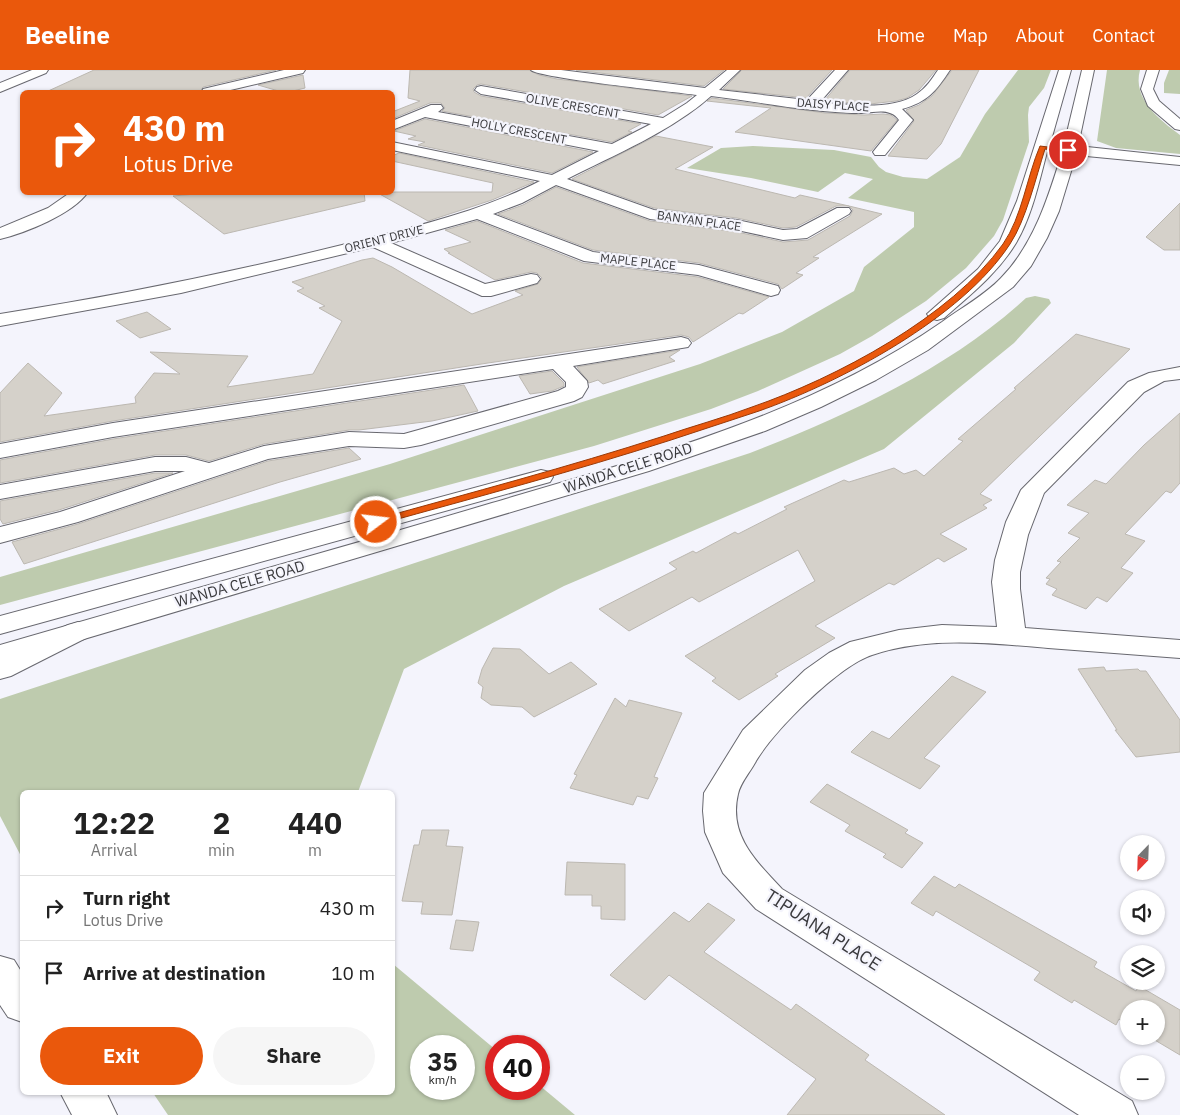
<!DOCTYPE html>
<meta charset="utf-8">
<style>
:root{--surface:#fff;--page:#f6f6f6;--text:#222;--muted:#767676;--line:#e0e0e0;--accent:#ea580c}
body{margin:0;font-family:"IBM Plex Sans",sans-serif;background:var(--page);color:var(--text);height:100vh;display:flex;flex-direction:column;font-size:19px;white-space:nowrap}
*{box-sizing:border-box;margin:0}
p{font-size:16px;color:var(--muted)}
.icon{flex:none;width:28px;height:28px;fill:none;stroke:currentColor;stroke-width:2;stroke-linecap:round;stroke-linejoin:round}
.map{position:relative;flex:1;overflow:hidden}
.panel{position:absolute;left:20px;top:720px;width:375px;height:305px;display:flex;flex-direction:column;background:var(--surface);border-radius:8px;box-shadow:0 1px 4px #0004}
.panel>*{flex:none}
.hud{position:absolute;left:20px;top:20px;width:375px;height:105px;border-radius:8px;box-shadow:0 1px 4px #0004;background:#ea580c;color:#fff;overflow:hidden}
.needle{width:32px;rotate:203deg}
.fabs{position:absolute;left:1120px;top:765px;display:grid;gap:10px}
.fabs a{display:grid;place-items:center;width:45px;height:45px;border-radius:50%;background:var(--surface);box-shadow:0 1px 4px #0004;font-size:25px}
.speed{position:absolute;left:410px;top:965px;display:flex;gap:10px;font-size:25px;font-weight:700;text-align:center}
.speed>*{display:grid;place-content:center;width:65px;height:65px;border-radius:50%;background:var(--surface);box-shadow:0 1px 4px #0004;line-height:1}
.speed small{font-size:12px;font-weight:400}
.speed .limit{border:8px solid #d22;background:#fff;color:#111}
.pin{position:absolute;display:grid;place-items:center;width:42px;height:42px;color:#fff;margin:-21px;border:2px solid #fff;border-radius:50%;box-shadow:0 1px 5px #0007}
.me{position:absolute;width:55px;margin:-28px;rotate:75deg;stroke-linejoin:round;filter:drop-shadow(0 0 4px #0008)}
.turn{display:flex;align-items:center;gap:18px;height:105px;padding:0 20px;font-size:22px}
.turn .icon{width:65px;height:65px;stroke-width:2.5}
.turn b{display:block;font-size:35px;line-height:42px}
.eta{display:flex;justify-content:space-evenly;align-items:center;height:85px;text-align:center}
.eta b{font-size:30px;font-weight:800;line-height:35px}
.primary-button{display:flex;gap:10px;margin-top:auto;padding:10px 20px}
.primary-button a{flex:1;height:58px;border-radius:30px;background:var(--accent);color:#fff;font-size:20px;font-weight:800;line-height:58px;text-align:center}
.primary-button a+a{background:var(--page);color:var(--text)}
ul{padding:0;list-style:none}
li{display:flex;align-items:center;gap:15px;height:65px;padding:0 20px;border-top:1px solid var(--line)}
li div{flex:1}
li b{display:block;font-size:19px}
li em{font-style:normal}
header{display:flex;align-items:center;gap:30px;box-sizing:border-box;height:70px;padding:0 25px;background:var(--accent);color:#fff}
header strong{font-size:24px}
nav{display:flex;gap:28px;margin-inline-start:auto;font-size:18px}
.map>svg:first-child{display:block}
.green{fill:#becbae;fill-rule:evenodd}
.building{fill:#d5d1ca;stroke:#bcb8b1}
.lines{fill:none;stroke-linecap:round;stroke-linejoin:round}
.minor-casing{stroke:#68686f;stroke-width:2}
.major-casing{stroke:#68686f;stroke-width:2}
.minor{fill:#fff;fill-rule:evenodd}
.major{fill:#fff;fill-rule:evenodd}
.route{fill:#ea580c;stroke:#983908}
.labels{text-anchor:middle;stroke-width:4.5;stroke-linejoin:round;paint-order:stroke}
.far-street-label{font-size:12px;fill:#3a3a3d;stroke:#f4f4fc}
.street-label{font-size:15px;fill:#3a3a3d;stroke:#f4f4fc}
.near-street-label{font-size:18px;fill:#3a3a3d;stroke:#f4f4fc}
</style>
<header>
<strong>Beeline</strong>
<nav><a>Home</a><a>Map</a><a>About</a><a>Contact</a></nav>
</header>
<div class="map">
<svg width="1180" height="1045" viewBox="0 0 1180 1045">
<rect width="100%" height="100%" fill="#f4f4fc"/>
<g class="green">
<polygon points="1018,0 1051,0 1044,18 1029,37 1028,45 1029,72 1003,150 994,166 966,198 926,231 872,266 840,284 758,321 711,339 594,376 0,535 0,507 390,394 700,294 782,262 854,221 864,197 914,157 914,142 848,128 873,109 845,103 818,122 751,108 687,98 721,78 753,76 834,80 871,87 879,97 886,102 903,107 927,109 960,87 985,44"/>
<path d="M1107,0H1140C1132,29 1160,50 1180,65V84L1116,78L1097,71Z"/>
<polygon points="1169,0 1180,0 1180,24 1164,23 1164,13"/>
<path d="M1035,226L1049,229L1051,233L1014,273L884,379L564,516L404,599L358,722H22V788L0,746V629L750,383C849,344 947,300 1026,228Z"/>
<path d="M393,894L496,980V1019H539V1015L575,1045H168L153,1023L392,1022ZM464,976V1019H421V976Z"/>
</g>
<g class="building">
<polygon points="94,0 276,0 203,17 200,22 46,22"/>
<polygon points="410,0 529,0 539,5 557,9 692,26 658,45 481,14 477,15 473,19 474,22 481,26 641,54 628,61 632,62 612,72 442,41 445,38 441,33 430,33 392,49 392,42 420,31 408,28"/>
<polygon points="576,0 724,0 704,16"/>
<polygon points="742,0 832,0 806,28 723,19"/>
<polygon points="850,0 936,0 919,20 907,28 896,31 870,34 824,31"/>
<polygon points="952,0 979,0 941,74 927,89 888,86 914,51 906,40 919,35 932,26"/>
<polygon points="303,5 305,18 289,22 282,22 258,15"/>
<polygon points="712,28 825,43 864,45 883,44 891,45 897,50 871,81 735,62 771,38 707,31"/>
<polygon points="425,49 593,82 552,103 418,75 425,72 408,69 416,66 394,61"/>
<polygon points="656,66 713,77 675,99 795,128 800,125 849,136 836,136 796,157 783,158 737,148 654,138 572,109"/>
<polygon points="399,83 534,112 492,130 428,151 376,122 492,122 493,113 392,91 392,86"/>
<polygon points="556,117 650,151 737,162 783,172 808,170 850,146 853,140 849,136 882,144 813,187 819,188 796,203 803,205 782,219 778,214 699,193 593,180 498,144 523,135"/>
<polygon points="218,122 364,122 365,131 224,164 173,126"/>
<polygon points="1180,133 1180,180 1164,180 1146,167"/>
<polygon points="477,151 583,193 698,207 769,227 743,244 739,243 693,272 689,267 681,265 488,293 113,351 0,372 0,323 28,293 62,323 44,346 136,333 135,327 154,303 180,304 150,282 248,286 227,317 313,304 342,251 319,238 325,236 297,221 304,218 292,212 362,190 373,188 392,197 472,244 523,225 515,221 538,214 542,208 537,203 531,202 495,210 448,183 450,183 444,179 471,172 445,160"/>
<polygon points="147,242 171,259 140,268 116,251"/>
<polygon points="1076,264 1130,279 980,424 992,430 983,435 987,438 940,464 967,479 944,492 938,488 894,515 889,513 815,556 835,568 775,604 778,606 739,630 712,611 716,608 685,586 815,511 798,480 699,532 692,527 629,561 599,539 677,499 669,493 693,481 696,483 735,462 738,464 787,439 784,437 844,410 849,412 894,398 904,404 916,400 924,406 963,371 958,369 1016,319 1014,318"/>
<polygon points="680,280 669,287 675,291 603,314 598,310 589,313 577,297"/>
<polygon points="552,301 564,313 564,316 552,321 530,324 519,306"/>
<polygon points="464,315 478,341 432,351 359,360 349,360 264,374 209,391 186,385 155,385 0,413 0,390 113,369"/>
<polygon points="1180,343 1180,413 1171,423 1166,421 1125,464 1145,471 1121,498 1133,503 1107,532 1097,527 1086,539 1052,525 1057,519 1046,514 1050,509 1046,508 1061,492 1057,491 1080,468 1068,463 1089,443 1067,435 1095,410 1106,414 1144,375"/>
<polygon points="349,378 361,389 280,412 24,494 12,472 78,454 268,391"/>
<polygon points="155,403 173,403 59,440 3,454 0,449 0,431"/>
<polygon points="493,578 520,579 549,604 571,592 597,614 534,647 522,637 491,635 481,628 483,617 478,613 482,599"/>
<polygon points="1104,597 1106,601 1138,599 1140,601 1146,601 1180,650 1180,682 1136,687 1115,660 1117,660 1078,599"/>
<polygon points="952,606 986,622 924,688 940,696 920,719 851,682 872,661 889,669"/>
<polygon points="615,628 626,637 629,630 682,643 654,707 658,708 648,729 637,726 633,735 570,718 577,705 574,704"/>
<polygon points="827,714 908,760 905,763 923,773 902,798 883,787 886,784 845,761 850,755 810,732"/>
<polygon points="422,760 449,760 446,776 463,777 452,845 421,844 423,832 402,831 414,775 419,775"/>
<polygon points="567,792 625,794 625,850 601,849 601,836 592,836 592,825 565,825"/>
<polygon points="934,806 955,818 959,814 1097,892 1094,897 1136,921 1139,916 1180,940 1180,985 1148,966 1156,966 1156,939 1129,939 1129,955 1119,949 1116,955 1074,930 1072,933 1034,910 1040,902 936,841 933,846 911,833"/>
<polygon points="708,833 735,850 704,882 791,940 796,934 869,985 865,990 945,1045 787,1045 816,1009 669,905 645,930 610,905 674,842 689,852"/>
<polygon points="456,850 479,852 473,881 450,879"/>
</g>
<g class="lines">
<g class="minor-casing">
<g id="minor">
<polygon points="32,0 48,0 46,3 0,22 0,13"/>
<polygon points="284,0 305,0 303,3 222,22 202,22 203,19"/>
<path d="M531,0H561L705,18L727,0H740L719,20L807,30L835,0H848L820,32C847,35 894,41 917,24C926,18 932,9 938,0H950C936,21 928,32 902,39L913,50L885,85H875L873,82L899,50C891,38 876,42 864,43C813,43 761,32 711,26C672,61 614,85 567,109L654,140L737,150L783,160L797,159L837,138H849L851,141L849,144L807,168L783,170L737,160L650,149L556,115L522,133L493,144L593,182L699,195L778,216L780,220L778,224L771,226L698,205L584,191L477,149L391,173L485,214L531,204L537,205L540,209L537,213L491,226H482L373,177L181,223L0,256V244C115,226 229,203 342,175C409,158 478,143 540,111L392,80V72L552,105L599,81L425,47L392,60V51L431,35H441L443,38L438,42L612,74L651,54L481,24L475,20L477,17L481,16L663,48L687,33L697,25C676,22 538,8 531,0Z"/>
<path d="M1059,0H1071L1050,74L1064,75L1082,0H1094L1078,76L1180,87V95L1076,85L1059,141L1047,168L1031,196L1013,217L928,280L876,310L821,337L765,361L649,401L0,594V575C164,527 328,482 492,433C647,387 808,345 942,252C961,238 985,225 1001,208C1034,174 1048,128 1062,83L1047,82C1039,112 1032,146 1016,173C998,203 970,225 944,248L937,250L930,248L927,244L978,199L1000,171L1017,131Z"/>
<polygon points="1147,0 1159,0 1153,19 1159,31 1180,49 1180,60 1175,59 1148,36 1141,19"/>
<path d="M71,122H88C73,144 25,163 0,169V158L48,138Z"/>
<polygon points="681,267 688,269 691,273 688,277 573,296 587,311 588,317 582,327 574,331 421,375 404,378 349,376 268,389 78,452 0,473 0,457 60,442 185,401 155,401 0,429 0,415 155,387 186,387 209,393 264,376 349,362 404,364 558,321 566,317 566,312 553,299 113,367 0,388 0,374 113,353"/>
<path d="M1180,297V309L1164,311L1144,322L1044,423L1028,465L1020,502V519L1025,558L1180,570V588C1136,585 1092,581 1048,578C990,573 928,566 872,585C838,596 774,661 756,691C751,701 740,713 738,724C728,766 757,792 782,819L1132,1031L1138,1045H1079L756,839L723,803L705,762L703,741L704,723L743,660L805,600L829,583L850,572L899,560L942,555L997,557L992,512L995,490L1006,452L1021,420L1128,312L1149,303Z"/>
<polygon points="541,400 550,402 553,407 550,412 0,564 0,546"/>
</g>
</g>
<g class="major-casing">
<g id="major">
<polygon points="78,552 88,555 92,561 88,567 11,606 0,609 0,587 68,555"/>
<polygon points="0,886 14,890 22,903 22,952 8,947 0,935"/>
<polygon points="60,1022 106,1022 117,1045 72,1045"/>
</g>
</g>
<use href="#minor" class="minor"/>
<use href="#major" class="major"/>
</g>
<path class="route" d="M1040,76L1071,80L1068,82L1045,79C1036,107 1026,150 1010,174C962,248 841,312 759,341C730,351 700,360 671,370C575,401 477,427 380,454H373L371,452L373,450C470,423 568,397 664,366C693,356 723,348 752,337C836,308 951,247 1003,174C1022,147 1027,106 1040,76Z"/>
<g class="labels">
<g class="far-street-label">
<text transform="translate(833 35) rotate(4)" y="4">DAISY PLACE</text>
<text transform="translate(573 36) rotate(10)" y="4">OLIVE CRESCENT</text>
<text transform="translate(519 61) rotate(11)" y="4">HOLLY CRESCENT</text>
<text transform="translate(699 151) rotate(8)" y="4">BANYAN PLACE</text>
<text transform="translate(384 169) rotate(-14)" y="4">ORIENT DRIVE</text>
<text transform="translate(638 192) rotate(6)" y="4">MAPLE PLACE</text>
</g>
<g class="street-label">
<text transform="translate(628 398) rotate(-18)" y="5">WANDA CELE ROAD</text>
<text transform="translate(240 514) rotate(-16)" y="5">WANDA CELE ROAD</text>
</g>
<g class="near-street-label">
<text transform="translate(823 860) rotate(33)" y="6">TIPUANA PLACE</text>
</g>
</g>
</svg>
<div class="fabs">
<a><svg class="needle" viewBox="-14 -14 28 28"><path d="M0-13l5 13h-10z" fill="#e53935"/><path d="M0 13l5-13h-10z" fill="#767676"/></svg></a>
<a><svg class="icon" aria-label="sound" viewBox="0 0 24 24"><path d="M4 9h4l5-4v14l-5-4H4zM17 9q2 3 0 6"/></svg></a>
<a><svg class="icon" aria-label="layers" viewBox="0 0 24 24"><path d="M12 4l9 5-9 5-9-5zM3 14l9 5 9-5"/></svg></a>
<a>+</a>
<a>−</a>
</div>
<div class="speed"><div>35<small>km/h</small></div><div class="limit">40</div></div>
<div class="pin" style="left:1068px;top:80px;background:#d93025"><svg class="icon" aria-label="arrive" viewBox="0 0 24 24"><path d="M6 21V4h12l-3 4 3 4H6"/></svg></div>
<svg class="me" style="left:376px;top:452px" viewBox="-20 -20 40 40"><circle r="17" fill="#ea580c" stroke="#fff" stroke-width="3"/><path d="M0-11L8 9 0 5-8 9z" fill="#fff"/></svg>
<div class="hud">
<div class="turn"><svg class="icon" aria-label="right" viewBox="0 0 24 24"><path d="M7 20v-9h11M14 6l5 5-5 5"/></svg><div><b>430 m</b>Lotus Drive</div></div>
</div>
<section class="panel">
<div class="eta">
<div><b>12:22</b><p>Arrival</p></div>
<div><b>2</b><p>min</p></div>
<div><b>440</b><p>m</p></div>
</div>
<ul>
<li><svg class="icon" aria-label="right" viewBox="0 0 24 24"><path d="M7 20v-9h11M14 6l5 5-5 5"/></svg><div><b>Turn right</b><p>Lotus Drive</p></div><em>430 m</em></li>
<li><svg class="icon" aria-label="arrive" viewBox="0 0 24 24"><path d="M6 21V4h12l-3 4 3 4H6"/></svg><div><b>Arrive at destination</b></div><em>10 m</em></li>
</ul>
<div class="primary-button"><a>Exit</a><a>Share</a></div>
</section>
</div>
